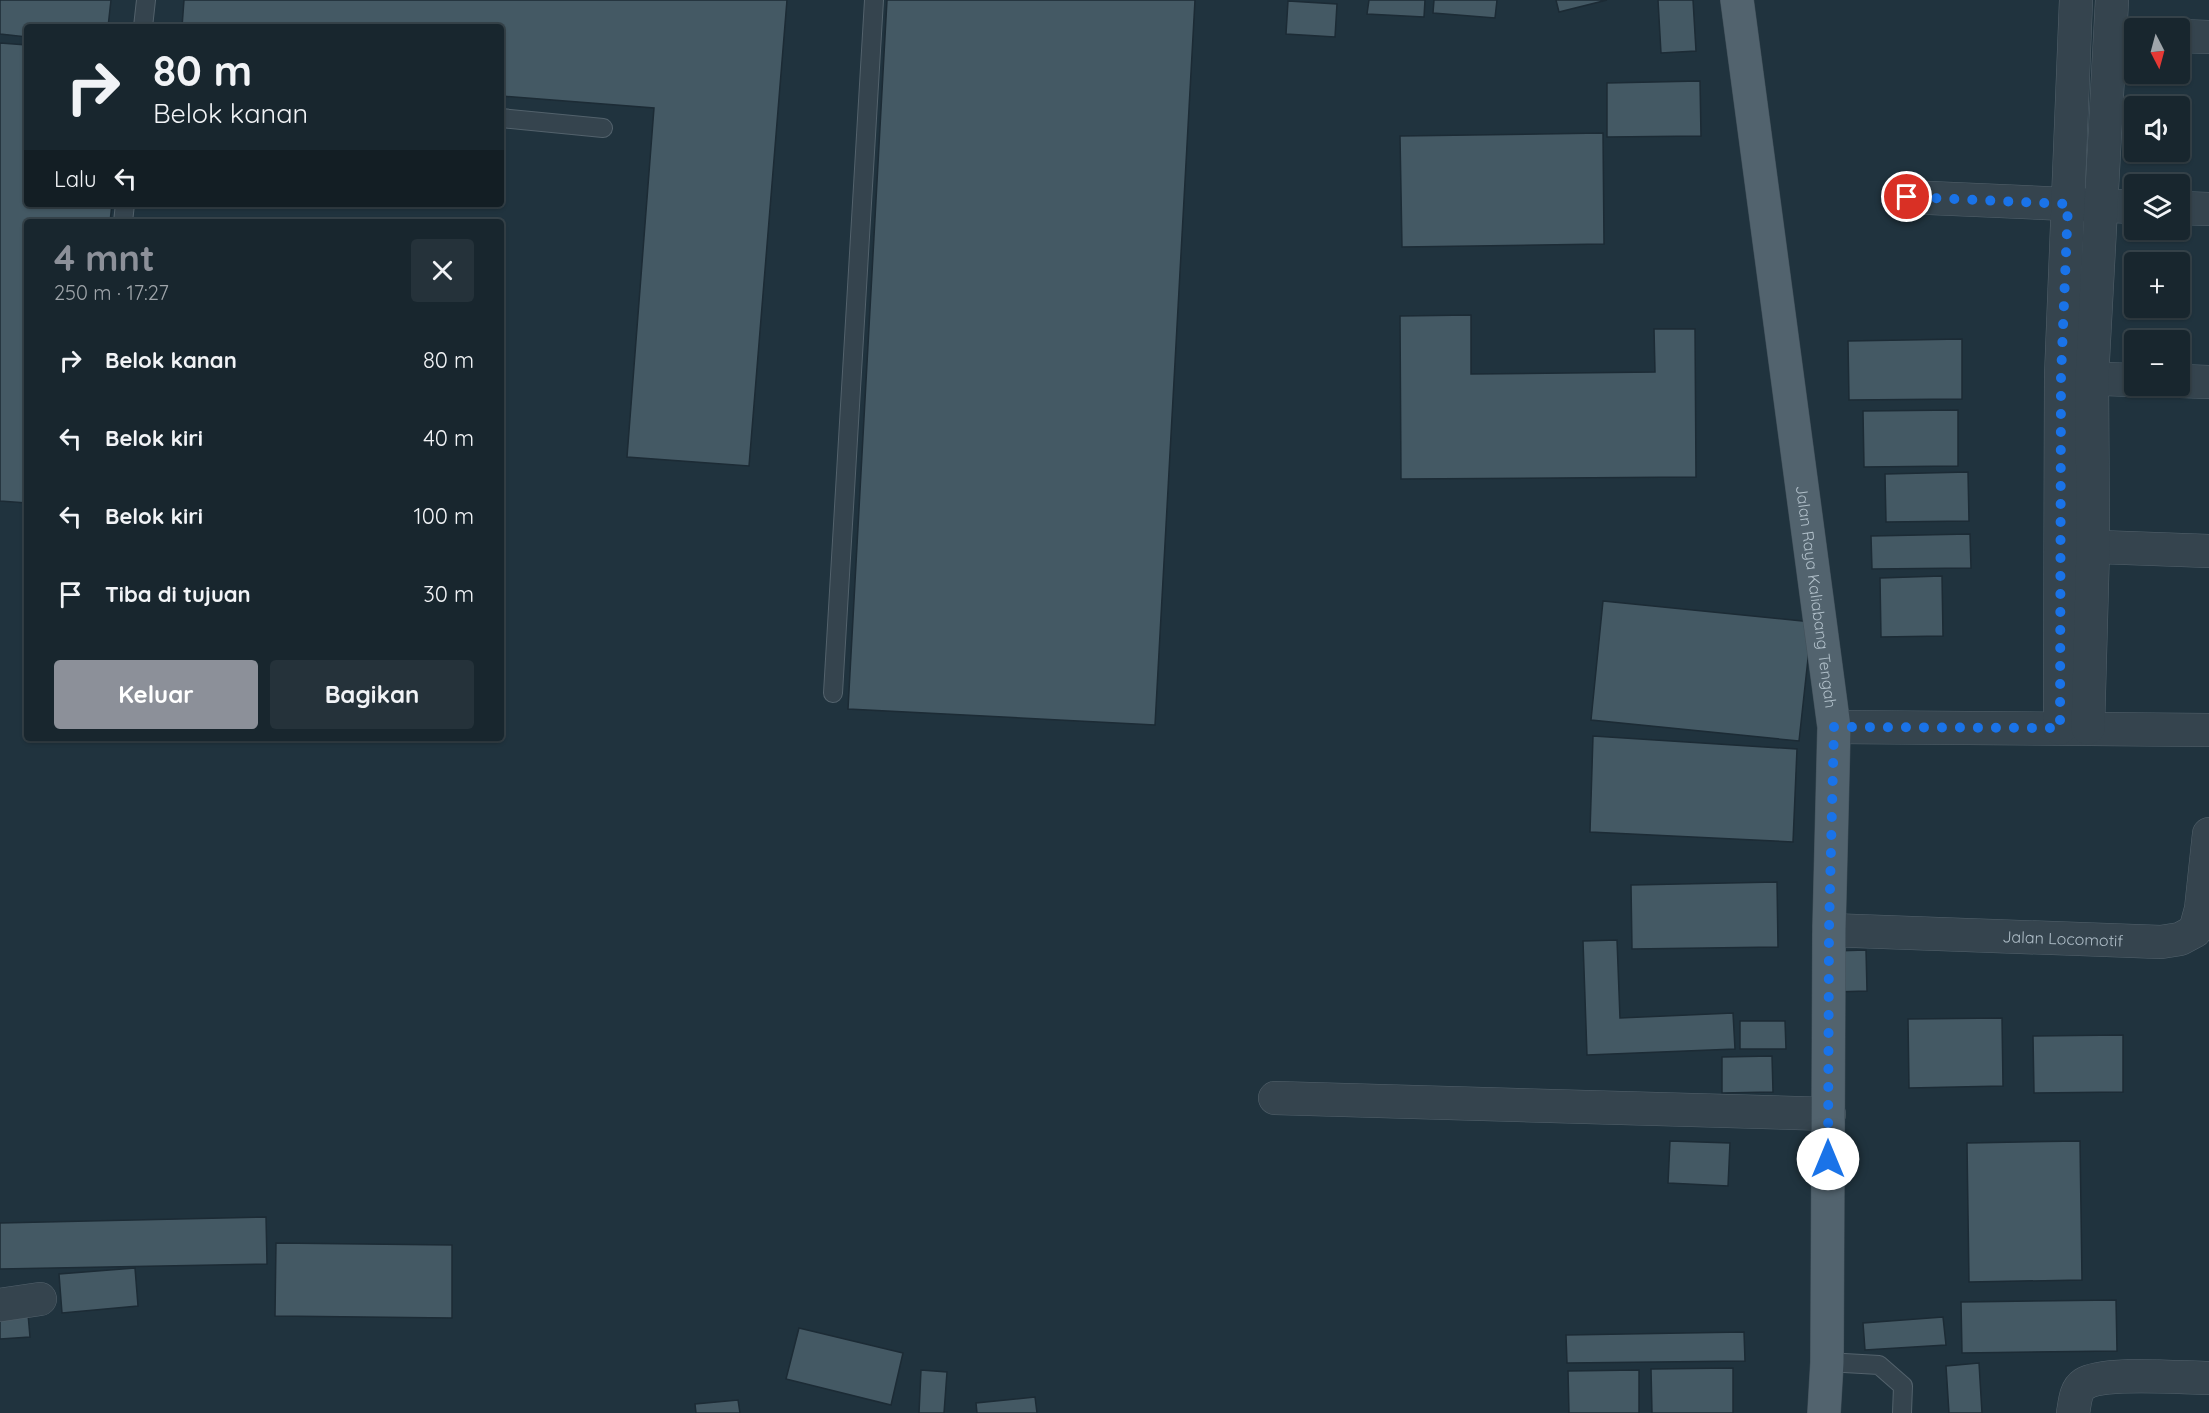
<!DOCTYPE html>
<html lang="id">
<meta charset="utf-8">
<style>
:root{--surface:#18262e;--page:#25323a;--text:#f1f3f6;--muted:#9fa5aa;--line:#36434a;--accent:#8c9099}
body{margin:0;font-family:Quicksand,sans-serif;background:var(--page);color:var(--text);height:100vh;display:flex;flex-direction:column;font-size:22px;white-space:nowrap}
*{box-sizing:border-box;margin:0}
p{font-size:20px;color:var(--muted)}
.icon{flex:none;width:33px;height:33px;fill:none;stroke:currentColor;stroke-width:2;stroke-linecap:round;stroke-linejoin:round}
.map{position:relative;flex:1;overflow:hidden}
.sheet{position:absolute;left:24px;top:219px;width:480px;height:522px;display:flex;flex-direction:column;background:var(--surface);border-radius:6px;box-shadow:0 2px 4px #0004,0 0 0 2px var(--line)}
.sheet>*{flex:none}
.top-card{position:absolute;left:24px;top:24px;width:480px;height:183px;border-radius:6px;box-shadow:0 2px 4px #0004,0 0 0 2px var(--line);background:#18262e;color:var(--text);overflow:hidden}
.needle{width:39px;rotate:174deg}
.fabs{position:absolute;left:2124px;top:18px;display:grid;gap:12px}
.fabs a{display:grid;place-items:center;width:66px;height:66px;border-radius:6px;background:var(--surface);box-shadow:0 2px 4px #0004,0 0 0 2px var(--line);font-size:30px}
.pin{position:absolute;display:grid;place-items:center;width:51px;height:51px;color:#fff;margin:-26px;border:3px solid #fff;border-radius:50%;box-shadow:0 2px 6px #0007}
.me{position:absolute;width:66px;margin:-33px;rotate:0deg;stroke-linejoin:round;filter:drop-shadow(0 0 4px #0008)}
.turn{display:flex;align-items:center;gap:21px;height:126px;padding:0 30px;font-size:27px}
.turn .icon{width:78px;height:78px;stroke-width:2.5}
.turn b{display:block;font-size:42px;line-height:51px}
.then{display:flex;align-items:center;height:57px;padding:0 30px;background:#0003;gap:12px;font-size:22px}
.round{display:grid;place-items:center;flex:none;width:63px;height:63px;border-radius:6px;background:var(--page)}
.headline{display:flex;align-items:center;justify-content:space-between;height:102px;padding:0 30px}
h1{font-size:36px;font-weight:800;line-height:45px;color:var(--accent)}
.primary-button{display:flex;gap:12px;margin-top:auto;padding:12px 30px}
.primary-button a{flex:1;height:69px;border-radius:6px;background:var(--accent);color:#fff;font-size:24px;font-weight:800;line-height:69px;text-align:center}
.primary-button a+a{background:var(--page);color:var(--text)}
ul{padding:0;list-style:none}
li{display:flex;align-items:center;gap:18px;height:78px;padding:0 30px}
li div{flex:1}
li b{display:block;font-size:22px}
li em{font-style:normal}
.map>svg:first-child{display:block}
.building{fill:#445964;stroke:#1c2b35;stroke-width:1.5}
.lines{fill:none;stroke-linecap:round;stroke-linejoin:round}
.service-casing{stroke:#53626c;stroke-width:20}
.minor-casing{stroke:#53626c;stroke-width:34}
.primary-casing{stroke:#41505a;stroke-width:34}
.service{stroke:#35444e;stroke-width:18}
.minor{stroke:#35444e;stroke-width:33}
.primary{stroke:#52636e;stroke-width:33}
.route{stroke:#1a73e8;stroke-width:10;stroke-dasharray:0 18}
.labels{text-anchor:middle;stroke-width:6;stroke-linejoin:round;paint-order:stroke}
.street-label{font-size:16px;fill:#b0bfc9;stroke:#1a2932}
</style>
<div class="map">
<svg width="2209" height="1413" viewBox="0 0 2209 1413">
<rect width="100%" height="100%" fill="#20333e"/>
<g class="building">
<polygon points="0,0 111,0 108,27 27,27 27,37 0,34"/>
<polygon points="184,0 787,0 749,466 627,457 654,108 501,96 501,27 182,27"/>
<polygon points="887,0 1195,0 1155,725 848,709"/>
<polygon points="1369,0 1425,0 1424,17 1367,14"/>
<polygon points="1434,0 1497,0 1495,18 1433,13"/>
<polygon points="1556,0 1607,0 1559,12"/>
<polygon points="1658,0 1693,0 1696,51 1661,53"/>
<polygon points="1288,1 1337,4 1335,37 1286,34"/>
<polygon points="0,43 27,45 27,204 112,204 110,222 27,222 27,503 0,501"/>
<polygon points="1700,81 1701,136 1607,137 1607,83"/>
<polygon points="1603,133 1604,244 1402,247 1400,136"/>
<polygon points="1471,315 1471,374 1655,372 1654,329 1695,329 1696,477 1401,479 1400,316"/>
<polygon points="1962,339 1962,399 1849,400 1848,341"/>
<polygon points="1958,410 1958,466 1864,467 1863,411"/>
<polygon points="1968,472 1969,521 1886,522 1885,474"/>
<polygon points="1970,534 1971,568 1872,569 1871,536"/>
<polygon points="1942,576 1943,636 1881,637 1880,578"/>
<polygon points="1603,601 1812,622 1799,741 1591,720"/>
<polygon points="1593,736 1797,749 1793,842 1590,832"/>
<polygon points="1777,882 1778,947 1632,949 1631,885"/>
<polygon points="1617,940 1620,1018 1733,1013 1735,1049 1587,1055 1583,941"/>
<polygon points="1866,950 1867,991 1834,992 1833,951"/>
<polygon points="2002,1018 2003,1086 1909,1088 1908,1019"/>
<polygon points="1740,1021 1785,1021 1786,1049 1740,1049"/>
<polygon points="2123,1035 2123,1092 2034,1093 2033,1036"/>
<polygon points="1772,1056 1773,1092 1722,1093 1722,1057"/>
<polygon points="1670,1141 1730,1143 1728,1186 1668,1183"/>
<polygon points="2080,1141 2082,1280 1969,1282 1967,1143"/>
<polygon points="266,1217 267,1264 0,1269 0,1223"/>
<polygon points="276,1243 452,1245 452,1318 275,1316"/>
<polygon points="135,1268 138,1306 62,1313 59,1274"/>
<polygon points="2116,1300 2117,1351 1962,1353 1961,1302"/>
<polygon points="28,1314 30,1337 0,1339 0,1316"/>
<polygon points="1943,1317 1946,1345 1865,1350 1863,1323"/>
<polygon points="799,1328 903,1353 891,1405 786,1379"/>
<polygon points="1744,1332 1745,1361 1567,1363 1566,1335"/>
<polygon points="1979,1363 1982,1413 1949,1413 1946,1366"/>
<polygon points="1733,1368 1733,1413 1652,1413 1651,1369"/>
<polygon points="921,1370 947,1372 944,1413 919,1413"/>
<polygon points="1639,1370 1639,1413 1569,1413 1568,1371"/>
<polygon points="1035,1397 1037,1413 977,1413 976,1403"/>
<polygon points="738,1400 740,1413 696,1413 695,1404"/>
</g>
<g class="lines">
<g class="service-casing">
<g id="service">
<polyline points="143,27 146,0"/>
<polyline points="501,118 603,128"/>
<polyline points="123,222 125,204"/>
<polyline points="833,693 874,0"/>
<polyline points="1827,1362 1879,1365 1903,1386 1902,1413"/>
</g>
</g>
<g class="minor-casing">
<g id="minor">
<polyline points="2180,36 2209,37"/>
<polyline points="1907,197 2134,207"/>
<polyline points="2180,208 2209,209"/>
<polyline points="2072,378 2134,380"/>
<polyline points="2180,381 2209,382"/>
<polyline points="2072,546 2209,551"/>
<polyline points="1834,727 2209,730"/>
<polyline points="2060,728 2061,377 2076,0"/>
<polyline points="2088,728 2093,547 2092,378 2112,0"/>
<path id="s1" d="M1829,930L2161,942L2180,939L2195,931L2201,909L2209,834"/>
<polyline points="1275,1098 1829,1114"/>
<polyline points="0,1305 40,1299"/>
<path d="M2073,1413C2075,1403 2075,1390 2084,1384C2104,1371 2183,1378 2209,1378"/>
</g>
</g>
<g class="primary-casing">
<g id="primary">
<path id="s2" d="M1737,0L1834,727L1829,930L1827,1362L1824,1413"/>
</g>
</g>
<use href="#service" class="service"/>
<use href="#minor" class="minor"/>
<use href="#primary" class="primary"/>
</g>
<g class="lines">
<polyline class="route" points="1828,1159 1829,930 1834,727 2060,728 2061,377 2068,204 1907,197"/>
</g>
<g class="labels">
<g class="street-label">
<text dy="6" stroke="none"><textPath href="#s2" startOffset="602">Jalan Raya Kaliabang Tengah</textPath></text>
<text dy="6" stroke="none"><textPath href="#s1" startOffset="234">Jalan Locomotif</textPath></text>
</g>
</g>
</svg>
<div class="fabs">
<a><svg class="needle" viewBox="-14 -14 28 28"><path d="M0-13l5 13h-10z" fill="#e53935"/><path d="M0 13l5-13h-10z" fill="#9fa5aa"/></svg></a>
<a><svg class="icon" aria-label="sound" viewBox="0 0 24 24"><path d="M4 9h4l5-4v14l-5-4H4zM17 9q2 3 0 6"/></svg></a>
<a><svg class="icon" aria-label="layers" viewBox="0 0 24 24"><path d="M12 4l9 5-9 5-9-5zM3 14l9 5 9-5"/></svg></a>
<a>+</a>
<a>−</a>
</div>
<div class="pin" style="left:1907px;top:197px;background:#d93025"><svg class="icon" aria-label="arrive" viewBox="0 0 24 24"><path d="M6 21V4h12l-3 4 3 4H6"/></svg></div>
<svg class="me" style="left:1828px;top:1159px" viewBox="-20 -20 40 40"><circle r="19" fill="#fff"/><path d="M0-13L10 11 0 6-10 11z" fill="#1a73e8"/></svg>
<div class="top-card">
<div class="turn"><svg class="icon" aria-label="right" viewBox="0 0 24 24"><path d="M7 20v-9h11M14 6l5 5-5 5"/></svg><div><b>80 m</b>Belok kanan</div></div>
<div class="then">Lalu<svg class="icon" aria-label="left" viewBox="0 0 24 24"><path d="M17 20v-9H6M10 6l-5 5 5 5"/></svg></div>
</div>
<section class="sheet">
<div class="headline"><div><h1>4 mnt</h1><p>250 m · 17:27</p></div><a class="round"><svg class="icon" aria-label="close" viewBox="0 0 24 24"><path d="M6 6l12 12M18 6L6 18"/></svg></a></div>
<ul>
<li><svg class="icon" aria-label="right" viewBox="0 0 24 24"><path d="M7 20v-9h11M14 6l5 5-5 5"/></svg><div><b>Belok kanan</b></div><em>80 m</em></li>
<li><svg class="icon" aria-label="left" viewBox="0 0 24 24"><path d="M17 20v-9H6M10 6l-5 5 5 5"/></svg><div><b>Belok kiri</b></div><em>40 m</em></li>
<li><svg class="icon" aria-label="left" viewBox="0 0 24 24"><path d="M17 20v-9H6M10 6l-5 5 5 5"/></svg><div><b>Belok kiri</b></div><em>100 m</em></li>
<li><svg class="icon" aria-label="arrive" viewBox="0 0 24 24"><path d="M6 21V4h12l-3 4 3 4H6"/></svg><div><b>Tiba di tujuan</b></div><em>30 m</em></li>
</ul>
<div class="primary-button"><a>Keluar</a><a>Bagikan</a></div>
</section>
</div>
